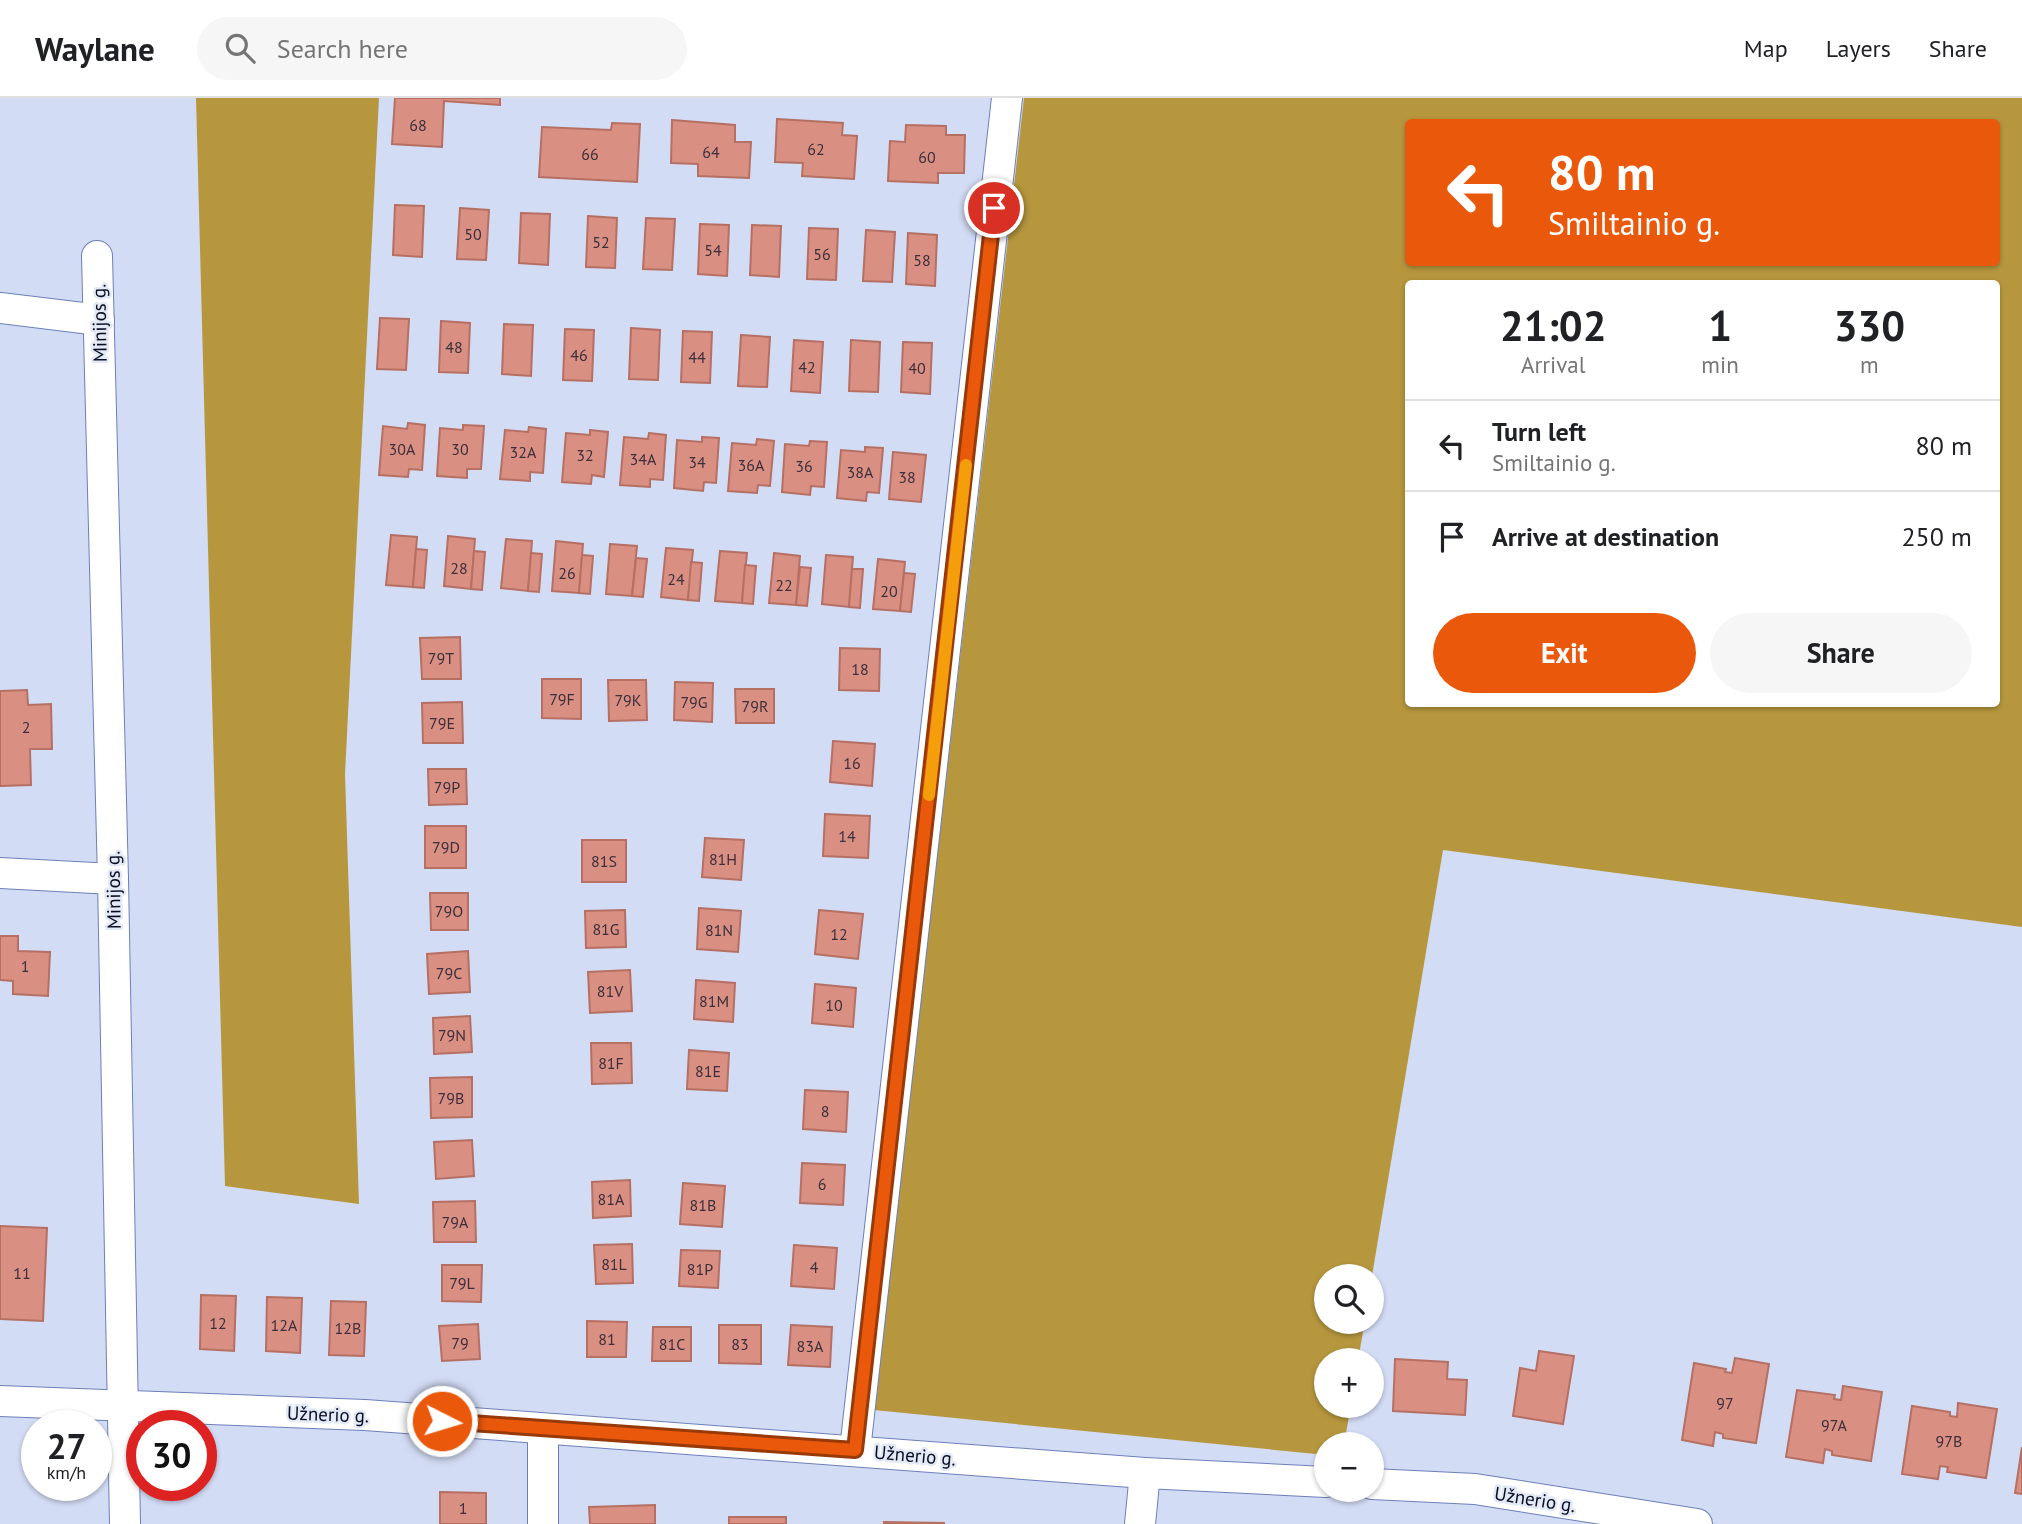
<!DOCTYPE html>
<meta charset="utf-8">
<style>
:root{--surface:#fff;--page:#f6f6f6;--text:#202124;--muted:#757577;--line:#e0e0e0;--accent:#ea580c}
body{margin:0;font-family:"PT Sans",sans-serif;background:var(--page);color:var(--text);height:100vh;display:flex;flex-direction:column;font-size:26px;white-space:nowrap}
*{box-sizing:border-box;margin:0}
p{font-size:23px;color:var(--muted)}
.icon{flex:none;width:38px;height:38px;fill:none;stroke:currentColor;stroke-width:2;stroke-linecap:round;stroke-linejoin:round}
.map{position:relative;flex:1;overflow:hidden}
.side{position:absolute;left:1405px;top:182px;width:595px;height:427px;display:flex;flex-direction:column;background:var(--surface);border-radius:7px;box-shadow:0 2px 5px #0004}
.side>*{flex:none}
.guide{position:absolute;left:1405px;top:21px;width:595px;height:147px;border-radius:7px;box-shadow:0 2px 5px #0004;background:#ea580c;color:#fff;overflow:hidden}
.fabs{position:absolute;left:1314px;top:1166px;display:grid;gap:14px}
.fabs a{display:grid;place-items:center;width:70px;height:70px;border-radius:50%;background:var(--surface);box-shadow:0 2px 5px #0004;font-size:35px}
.speed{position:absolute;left:21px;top:1312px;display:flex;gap:14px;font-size:35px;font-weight:700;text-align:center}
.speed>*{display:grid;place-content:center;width:91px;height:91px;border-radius:50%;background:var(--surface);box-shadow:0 2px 5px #0004;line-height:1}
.speed small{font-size:18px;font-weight:400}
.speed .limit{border:10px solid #d22;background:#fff;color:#111}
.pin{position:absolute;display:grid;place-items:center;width:60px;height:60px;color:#fff;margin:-30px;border:4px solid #fff;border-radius:50%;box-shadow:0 2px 7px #0007}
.me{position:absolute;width:77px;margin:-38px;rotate:95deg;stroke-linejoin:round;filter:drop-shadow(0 0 5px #0008)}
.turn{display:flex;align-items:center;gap:24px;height:147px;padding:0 28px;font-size:32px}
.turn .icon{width:91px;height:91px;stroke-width:2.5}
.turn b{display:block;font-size:49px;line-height:60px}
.eta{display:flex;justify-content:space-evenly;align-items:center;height:119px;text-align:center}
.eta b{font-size:42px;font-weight:600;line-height:49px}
.primary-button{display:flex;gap:14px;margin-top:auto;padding:14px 28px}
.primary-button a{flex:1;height:80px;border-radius:42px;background:var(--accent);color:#fff;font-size:28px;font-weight:600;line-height:80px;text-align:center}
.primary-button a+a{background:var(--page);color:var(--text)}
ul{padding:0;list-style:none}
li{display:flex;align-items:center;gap:21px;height:91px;padding:0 28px;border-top:2px solid var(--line)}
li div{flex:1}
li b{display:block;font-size:26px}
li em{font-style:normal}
header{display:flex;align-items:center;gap:42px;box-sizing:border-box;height:98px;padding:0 35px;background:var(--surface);border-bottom:2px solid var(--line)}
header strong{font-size:33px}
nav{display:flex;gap:38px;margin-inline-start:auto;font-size:24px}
.search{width:490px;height:63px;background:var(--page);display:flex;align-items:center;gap:18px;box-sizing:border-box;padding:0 24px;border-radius:38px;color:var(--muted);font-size:26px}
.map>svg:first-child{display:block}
.forest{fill:#b6973e;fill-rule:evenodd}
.building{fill:#d99083;stroke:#b66f63;stroke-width:2}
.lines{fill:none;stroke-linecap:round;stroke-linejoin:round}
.minor-casing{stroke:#6d7fba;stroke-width:32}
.minor{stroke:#fff;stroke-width:30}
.route-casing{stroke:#983908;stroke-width:18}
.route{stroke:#ea580c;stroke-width:12}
.slow{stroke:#f59e0b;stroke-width:12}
.labels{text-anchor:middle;stroke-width:5;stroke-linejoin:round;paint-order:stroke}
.number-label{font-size:16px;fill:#3c2e3b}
.street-label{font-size:19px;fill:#080d23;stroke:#e4e9f6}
</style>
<header>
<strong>Waylane</strong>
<div class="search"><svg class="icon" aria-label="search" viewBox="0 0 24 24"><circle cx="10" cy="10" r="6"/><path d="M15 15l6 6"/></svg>Search here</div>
<nav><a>Map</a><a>Layers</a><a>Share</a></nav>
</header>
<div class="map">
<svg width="2022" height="1426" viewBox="0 0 2022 1426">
<rect width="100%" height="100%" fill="#d3dcf5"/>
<g class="forest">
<polygon points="196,0 379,0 345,676 359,1106 225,1088"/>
<path d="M1024,0H2022V829L1443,752L1372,1178H1326V1223H1365L1358,1262H1326V1307H1351L1344,1346H1326V1357L874,1312ZM1409,24H1997V164H1409ZM1409,186H1997V606H1409Z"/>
</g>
<g class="building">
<polygon points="395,0 500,0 500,7 444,3 442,49 392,46"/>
<polygon points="777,21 843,25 842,37 857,38 854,81 802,78 803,65 775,64"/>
<polygon points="672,22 735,27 735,44 751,44 749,80 698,78 698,66 671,65"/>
<polygon points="612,25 640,26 637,84 539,79 542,29 611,32"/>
<polygon points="906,27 946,28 946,37 965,37 964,75 938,75 938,85 888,83 890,43 905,44"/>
<polygon points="395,107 424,108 422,159 393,157"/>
<polygon points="460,110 489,112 486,162 457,161"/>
<polygon points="521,115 550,116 548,167 519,165"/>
<polygon points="588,118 617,120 615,170 586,169"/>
<polygon points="646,120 675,121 672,172 643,171"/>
<polygon points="700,126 729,127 727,178 698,176"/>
<polygon points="752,127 781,128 779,179 750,177"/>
<polygon points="809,130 838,131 836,182 807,181"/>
<polygon points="866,132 895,134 892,184 863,183"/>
<polygon points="908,135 937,137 935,188 906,186"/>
<polygon points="380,220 409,221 406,272 377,271"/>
<polygon points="441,223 470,225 468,275 439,274"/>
<polygon points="504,226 533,227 531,278 502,276"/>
<polygon points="631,230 660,232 658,282 629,281"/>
<polygon points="565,231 594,232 592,283 563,282"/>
<polygon points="683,233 712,234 710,285 681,284"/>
<polygon points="741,237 770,239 767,289 738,288"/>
<polygon points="794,242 823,244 820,295 791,293"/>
<polygon points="851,242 880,244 878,294 849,293"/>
<polygon points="903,244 932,245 930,296 901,294"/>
<polygon points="408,325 425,327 422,372 409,371 408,379 379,377 383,328 407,331"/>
<polygon points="463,327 484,328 481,371 467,371 467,380 437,378 440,330 463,332"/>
<polygon points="529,329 546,331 543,375 530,374 530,383 500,381 505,332 528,334"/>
<polygon points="590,332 608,334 604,379 592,377 591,386 562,384 566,335 590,337"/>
<polygon points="649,335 666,337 663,382 650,381 650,389 620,387 624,339 648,341"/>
<polygon points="702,339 719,340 716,385 704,384 703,393 674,390 677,342 702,344"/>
<polygon points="757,341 774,343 770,388 758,387 757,395 728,393 732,345 756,347"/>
<polygon points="810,343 827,344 824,389 811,388 810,397 782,394 785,346 809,348"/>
<polygon points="865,349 883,350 879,395 867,394 866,403 837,400 841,352 865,354"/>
<polygon points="893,354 926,357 921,404 889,401"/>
<polygon points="391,437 417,439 413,489 386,487"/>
<polygon points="448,438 475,441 471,491 444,488"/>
<polygon points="506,441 532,443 528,493 501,490"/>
<polygon points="556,443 583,446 579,495 552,493"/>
<polygon points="610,446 637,448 632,498 606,496"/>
<polygon points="666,450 693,452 688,502 661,499"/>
<polygon points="416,451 427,452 424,490 413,489"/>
<polygon points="474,453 485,454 482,492 471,491"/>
<polygon points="720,453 747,455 742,505 715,503"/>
<polygon points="531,455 542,456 539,494 528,493"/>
<polygon points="774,455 800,458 796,507 769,505"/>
<polygon points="582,457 593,458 590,496 579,495"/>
<polygon points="826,457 853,459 849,509 822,506"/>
<polygon points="636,460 647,461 643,499 632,498"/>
<polygon points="878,461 905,464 900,513 873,511"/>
<polygon points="691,464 702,465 699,503 688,502"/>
<polygon points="745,467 756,468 753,506 742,505"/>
<polygon points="800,469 811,470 807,508 796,507"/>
<polygon points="852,471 863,471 860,510 849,509"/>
<polygon points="904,475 915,476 911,514 900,513"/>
<polygon points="460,539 461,581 422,581 420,540"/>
<polygon points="840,550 880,551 879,593 839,592"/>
<polygon points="542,581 581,581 581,621 542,620"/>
<polygon points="608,582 646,582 647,622 609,623"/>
<polygon points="675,584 713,585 712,624 674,622"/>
<polygon points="735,591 774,591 774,625 736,625"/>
<polygon points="27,592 28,607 51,606 52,651 30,651 31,687 0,688 0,593"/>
<polygon points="462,604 463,645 423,645 422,605"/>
<polygon points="833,643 875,646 872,688 830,684"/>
<polygon points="428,671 466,671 467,706 429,707"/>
<polygon points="825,716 870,718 868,760 823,758"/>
<rect x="425" y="728" width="41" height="42"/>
<polygon points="705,740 744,742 741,782 702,779"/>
<rect x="582" y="742" width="44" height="42"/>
<polygon points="430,795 468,795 468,832 431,832"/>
<polygon points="699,810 741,813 738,854 697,851"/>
<polygon points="625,812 626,849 586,850 585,813"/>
<polygon points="819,812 863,816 858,861 815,856"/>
<polygon points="0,838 18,838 18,853 50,854 48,898 13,896 13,883 0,882"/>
<polygon points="468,853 470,894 429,896 427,856"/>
<polygon points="630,872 632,913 590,915 588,874"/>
<polygon points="696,882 735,885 733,924 694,921"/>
<polygon points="815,886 856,890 853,929 812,925"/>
<polygon points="470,918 472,954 434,956 433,920"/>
<polygon points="591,945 631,945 632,985 592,986"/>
<polygon points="689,952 729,955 727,993 687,991"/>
<polygon points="472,979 472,1019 431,1020 430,980"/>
<polygon points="805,992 848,994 846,1034 803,1031"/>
<polygon points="472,1042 474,1078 436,1081 434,1044"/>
<polygon points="802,1065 845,1067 843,1107 800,1105"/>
<polygon points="630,1082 631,1118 593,1120 592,1084"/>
<polygon points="683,1085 725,1088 722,1129 680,1126"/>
<polygon points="475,1103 476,1144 434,1144 433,1104"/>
<polygon points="0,1128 47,1130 43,1223 0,1221"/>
<polygon points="632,1146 633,1185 596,1186 594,1147"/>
<polygon points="794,1147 837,1150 834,1191 791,1188"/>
<polygon points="681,1152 720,1153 718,1190 679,1188"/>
<polygon points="442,1167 482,1167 481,1204 442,1203"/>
<polygon points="201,1197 236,1198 234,1253 200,1251"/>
<polygon points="267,1199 302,1200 300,1255 266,1253"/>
<polygon points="331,1203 366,1204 364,1258 329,1257"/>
<polygon points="587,1223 627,1224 626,1259 587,1259"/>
<polygon points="478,1226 480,1261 442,1263 439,1228"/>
<polygon points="719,1227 761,1227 761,1266 719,1265"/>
<polygon points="791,1227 832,1229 830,1269 788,1267"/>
<polygon points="653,1229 691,1229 691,1263 652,1263"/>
<polygon points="1539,1253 1574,1258 1563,1326 1513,1318 1520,1270 1536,1273"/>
<polygon points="1735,1260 1769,1266 1756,1345 1723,1340 1723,1336 1715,1334 1713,1348 1682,1342 1694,1265 1726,1271 1725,1274 1732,1275"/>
<polygon points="1395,1261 1448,1264 1447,1281 1467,1282 1465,1317 1393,1313"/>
<polygon points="1843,1288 1882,1294 1871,1363 1832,1357 1832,1353 1825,1351 1823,1365 1786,1359 1797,1292 1835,1297 1834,1301 1841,1302"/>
<polygon points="1958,1305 1997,1311 1986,1380 1947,1374 1948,1369 1940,1368 1938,1381 1902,1376 1912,1308 1950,1314 1950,1318 1957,1319"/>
<polygon points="2022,1349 2022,1396 2015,1395"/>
<polygon points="440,1394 486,1395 486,1426 440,1426"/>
<polygon points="655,1407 655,1426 590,1426 589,1409"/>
<rect x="729" y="1419" width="57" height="7"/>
<polygon points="884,1424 944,1425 944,1426 884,1426"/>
</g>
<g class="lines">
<g class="minor-casing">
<g id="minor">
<polyline points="97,158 113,781 125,1426"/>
<polyline points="0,210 99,222"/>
<polyline points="0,775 113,781"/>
<polyline points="0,1303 365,1317 1145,1375 1326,1384"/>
<polyline points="543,1331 543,1426"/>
<polyline points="855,1352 1007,0"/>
<polyline points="1372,1386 1475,1391 1697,1426"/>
<polyline points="1140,1426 1145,1375"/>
</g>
</g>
<use href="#minor" class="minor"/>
</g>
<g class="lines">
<g class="route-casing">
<polyline id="route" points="442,1323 855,1352 994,110"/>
</g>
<use href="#route" class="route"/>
<polyline class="slow" points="929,697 966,367"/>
</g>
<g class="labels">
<g class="number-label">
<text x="418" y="33">68</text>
<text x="816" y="57">62</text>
<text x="711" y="60">64</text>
<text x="590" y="62">66</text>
<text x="927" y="65">60</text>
<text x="473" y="142">50</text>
<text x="601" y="150">52</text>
<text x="713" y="158">54</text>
<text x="822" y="162">56</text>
<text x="922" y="168">58</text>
<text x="454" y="255">48</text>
<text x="579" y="263">46</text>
<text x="697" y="265">44</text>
<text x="807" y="275">42</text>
<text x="917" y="276">40</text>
<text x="402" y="357">30A</text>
<text x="460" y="357">30</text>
<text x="523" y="360">32A</text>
<text x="585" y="363">32</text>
<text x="643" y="367">34A</text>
<text x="697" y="370">34</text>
<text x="751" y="373">36A</text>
<text x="804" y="374">36</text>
<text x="860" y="380">38A</text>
<text x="907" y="385">38</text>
<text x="459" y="476">28</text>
<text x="567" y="481">26</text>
<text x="676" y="487">24</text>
<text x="784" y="493">22</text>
<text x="889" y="499">20</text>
<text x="441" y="566">79T</text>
<text x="860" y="577">18</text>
<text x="562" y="607">79F</text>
<text x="628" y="608">79K</text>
<text x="694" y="610">79G</text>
<text x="755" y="614">79R</text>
<text x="442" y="631">79E</text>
<text x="26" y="635">2</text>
<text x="852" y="671">16</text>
<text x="447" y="695">79P</text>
<text x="847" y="744">14</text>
<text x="446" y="755">79D</text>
<text x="723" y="767">81H</text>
<text x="604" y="769">81S</text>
<text x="449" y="819">79O</text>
<text x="606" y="837">81G</text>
<text x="719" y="838">81N</text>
<text x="839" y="842">12</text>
<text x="25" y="874">1</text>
<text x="449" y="881">79C</text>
<text x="610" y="899">81V</text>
<text x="714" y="909">81M</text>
<text x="834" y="913">10</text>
<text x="452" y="943">79N</text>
<text x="611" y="971">81F</text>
<text x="708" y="979">81E</text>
<text x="451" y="1006">79B</text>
<text x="825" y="1019">8</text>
<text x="822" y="1092">6</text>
<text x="611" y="1107">81A</text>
<text x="703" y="1113">81B</text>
<text x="455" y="1130">79A</text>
<text x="614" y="1172">81L</text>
<text x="814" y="1175">4</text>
<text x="700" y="1177">81P</text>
<text x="22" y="1181">11</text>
<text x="462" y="1191">79L</text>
<text x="218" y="1231">12</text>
<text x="284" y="1233">12A</text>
<text x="348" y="1236">12B</text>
<text x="607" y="1247">81</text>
<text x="460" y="1251">79</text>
<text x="672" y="1252">81C</text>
<text x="740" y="1252">83</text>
<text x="810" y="1254">83A</text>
<text x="1725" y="1311">97</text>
<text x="1834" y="1333">97A</text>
<text x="1949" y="1349">97B</text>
<text x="463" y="1416">1</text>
</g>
<g class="street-label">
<text transform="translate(99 225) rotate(-91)" y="7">Minijos g.</text>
<text transform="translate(113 792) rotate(-91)" y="7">Minijos g.</text>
<text transform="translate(328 1316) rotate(2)" y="7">Užnerio g.</text>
<text transform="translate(915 1357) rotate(5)" y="7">Užnerio g.</text>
<text transform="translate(1535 1401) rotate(9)" y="7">Užnerio g.</text>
</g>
</g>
</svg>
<div class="fabs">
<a><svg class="icon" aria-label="search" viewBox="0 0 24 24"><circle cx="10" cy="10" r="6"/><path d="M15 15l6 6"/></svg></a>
<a>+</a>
<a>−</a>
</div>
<div class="speed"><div>27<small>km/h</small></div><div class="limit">30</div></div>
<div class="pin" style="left:994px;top:110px;background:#d93025"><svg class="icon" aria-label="arrive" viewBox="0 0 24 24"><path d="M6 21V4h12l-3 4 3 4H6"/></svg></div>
<svg class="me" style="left:442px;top:1323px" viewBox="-20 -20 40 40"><circle r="17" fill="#ea580c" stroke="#fff" stroke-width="3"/><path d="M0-11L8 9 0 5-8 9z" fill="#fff"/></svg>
<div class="guide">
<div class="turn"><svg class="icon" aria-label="left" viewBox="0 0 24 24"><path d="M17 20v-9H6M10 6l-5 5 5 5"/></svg><div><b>80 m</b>Smiltainio g.</div></div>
</div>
<section class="side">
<div class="eta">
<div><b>21:02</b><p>Arrival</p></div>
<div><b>1</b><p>min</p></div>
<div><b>330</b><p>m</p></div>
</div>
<ul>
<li><svg class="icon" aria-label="left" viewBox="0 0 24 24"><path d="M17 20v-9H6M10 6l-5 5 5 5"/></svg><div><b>Turn left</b><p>Smiltainio g.</p></div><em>80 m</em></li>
<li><svg class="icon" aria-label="arrive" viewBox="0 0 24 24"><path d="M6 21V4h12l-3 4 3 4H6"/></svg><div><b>Arrive at destination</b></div><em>250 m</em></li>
</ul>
<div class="primary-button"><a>Exit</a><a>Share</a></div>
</section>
</div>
